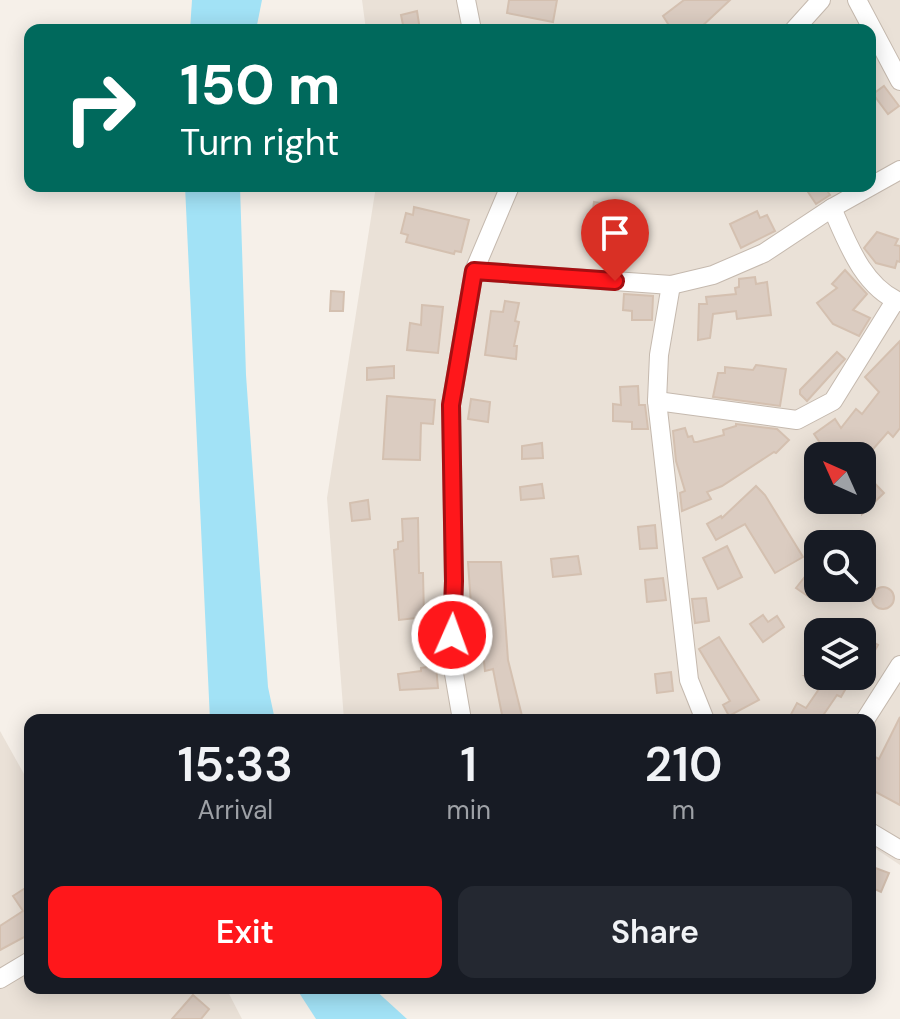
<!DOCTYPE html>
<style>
:root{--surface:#171b24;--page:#242831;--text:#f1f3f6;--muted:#9ea1a6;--accent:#ff171b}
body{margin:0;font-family:"DM Sans",sans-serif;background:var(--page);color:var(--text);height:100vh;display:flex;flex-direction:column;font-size:30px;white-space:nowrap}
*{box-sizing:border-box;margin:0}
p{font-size:26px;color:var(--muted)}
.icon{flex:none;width:44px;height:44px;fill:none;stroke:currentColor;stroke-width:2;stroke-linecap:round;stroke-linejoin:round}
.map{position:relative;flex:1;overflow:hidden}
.sheet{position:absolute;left:24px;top:714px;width:852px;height:280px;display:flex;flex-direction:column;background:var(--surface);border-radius:16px;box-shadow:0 4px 20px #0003}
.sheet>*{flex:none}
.guide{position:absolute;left:24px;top:24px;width:852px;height:168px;border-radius:16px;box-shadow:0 4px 20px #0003;background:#00695c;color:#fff;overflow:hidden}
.needle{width:52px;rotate:315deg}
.tools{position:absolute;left:804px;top:442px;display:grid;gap:16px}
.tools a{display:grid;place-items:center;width:72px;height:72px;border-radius:16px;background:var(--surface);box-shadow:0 4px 20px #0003;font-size:40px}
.pin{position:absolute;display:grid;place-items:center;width:68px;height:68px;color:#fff;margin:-82px -34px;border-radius:50% 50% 50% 0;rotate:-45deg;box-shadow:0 0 8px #0007}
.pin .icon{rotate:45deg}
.me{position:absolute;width:88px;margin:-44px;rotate:2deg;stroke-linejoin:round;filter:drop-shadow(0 0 6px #0008)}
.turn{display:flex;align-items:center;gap:28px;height:168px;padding:0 24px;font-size:36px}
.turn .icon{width:104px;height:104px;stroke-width:2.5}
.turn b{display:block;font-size:56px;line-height:68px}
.eta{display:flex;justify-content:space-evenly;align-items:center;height:136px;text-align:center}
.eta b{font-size:48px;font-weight:600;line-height:56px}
.action{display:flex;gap:16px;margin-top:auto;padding:16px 24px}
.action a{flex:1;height:92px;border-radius:16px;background:var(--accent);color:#fff;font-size:32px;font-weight:600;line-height:92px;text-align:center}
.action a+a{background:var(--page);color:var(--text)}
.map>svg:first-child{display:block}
.residential{fill:#eae1d7;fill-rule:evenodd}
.water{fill:#a2e2f6}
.building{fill:#dbccc1;stroke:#d4c0b0;stroke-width:2}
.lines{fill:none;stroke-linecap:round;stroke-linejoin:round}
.street-casing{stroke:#c5b9ae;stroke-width:20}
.street{stroke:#fff;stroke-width:18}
.route-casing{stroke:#a60f12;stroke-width:20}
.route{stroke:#ff171b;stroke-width:14}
</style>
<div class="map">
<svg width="900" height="1019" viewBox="0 0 900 1019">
<rect width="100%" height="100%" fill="#f6f0e9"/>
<g class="residential">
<path d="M362,0H900V865L870,845V720H344L327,498L376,186H870V30H366ZM818,456H862V500H818ZM818,544H862V588H818ZM818,632H862V676H818Z"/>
<polygon points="0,731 24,774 30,777 30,988 226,988 242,1019 0,1019"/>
</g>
<g class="water">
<polygon points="192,0 262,0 256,30 190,30"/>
<polygon points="185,186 240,186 246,375 268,687 275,720 210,720"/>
<polygon points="296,988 373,988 407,1019 316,1019"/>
</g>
<g class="building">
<polygon points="509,0 557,0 553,22 507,13"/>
<polygon points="684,0 730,0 698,30 672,30 663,16"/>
<polygon points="417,11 420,30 404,30 401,15"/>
<polygon points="884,86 899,106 888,114 873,94"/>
<polygon points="804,186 824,186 830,195 816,204"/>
<polygon points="594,202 615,205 609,242 589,240"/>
<polygon points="414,207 469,220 461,252 455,251 454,254 406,242 408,235 401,233 406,213 413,215"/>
<polygon points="757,211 760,218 767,215 775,231 741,248 730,224"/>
<polygon points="877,232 898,239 895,245 900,246 900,262 897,261 895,268 876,263 864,248"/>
<polygon points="845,270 867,294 853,310 870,318 859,336 833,324 817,303 837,288 832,284"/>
<polygon points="755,277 756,284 767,282 771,315 737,319 736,311 713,314 710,338 698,340 699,304 707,304 706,297 736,294 735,288 739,287 739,279"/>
<polygon points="331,291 344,292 343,311 330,311"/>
<polygon points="624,294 653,296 652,320 632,320 632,311 623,310"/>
<polygon points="505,301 519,303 515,321 519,322 514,346 517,346 516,359 485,355 491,311 503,312"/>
<polygon points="422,305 443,307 438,353 407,350 410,323 421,325"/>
<polygon points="900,341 900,428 893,437 888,432 867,456 829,456 814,434 835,419 841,428 856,409 862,414 879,392 865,377"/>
<polygon points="837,352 845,359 807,401 800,394 800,390"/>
<polygon points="756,365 786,369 780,406 713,397 718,373 725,373 725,367 753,370"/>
<polygon points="394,366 394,378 367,380 367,368"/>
<polygon points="638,386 639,405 645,405 648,429 632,429 632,422 613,421 613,404 621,405 620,387"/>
<polygon points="387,396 435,400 433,424 421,423 420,460 383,459"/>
<polygon points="471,399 490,402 488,422 468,419"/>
<polygon points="736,424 777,429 789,440 776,453 774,452 722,486 707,492 711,499 682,511 680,493 685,491 676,461 673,431 685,428 688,437 692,436 694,442 697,442 724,435 723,430 736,426"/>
<polygon points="542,443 543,458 522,459 522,446"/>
<polygon points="862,470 884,493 862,514"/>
<polygon points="542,484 544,498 521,500 520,487"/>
<polygon points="756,486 765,495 803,557 775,573 745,524 716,540 707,524 721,516 722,518"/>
<polygon points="368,500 370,519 352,521 350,503"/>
<polygon points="418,518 419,573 423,573 424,617 399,620 394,550 398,549 398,542 403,541 402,519"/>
<polygon points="655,525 657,548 640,549 638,527"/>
<polygon points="727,546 742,577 718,589 703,558"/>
<polygon points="578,556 581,574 553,577 551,559"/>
<polygon points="468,562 501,562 508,660 523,720 503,720 493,669 485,671 478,604 471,605"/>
<polygon points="807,574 818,581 818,591 812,599 796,588"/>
<polygon points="663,578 666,600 647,602 645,580"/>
<circle cx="883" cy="598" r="11"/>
<polygon points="706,598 709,621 695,623 692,599"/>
<polygon points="763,615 768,622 777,616 784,627 763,642 750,624"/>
<polygon points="862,636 878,645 862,674"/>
<polygon points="719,637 759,700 729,716 723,705 730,701 699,649"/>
<polygon points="436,666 438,688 400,690 398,674 421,671 421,668"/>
<polygon points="671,672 673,691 657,693 655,674"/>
<polygon points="805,676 853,676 841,697 837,695 822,717 828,720 788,720 797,703 806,708 821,686"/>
<polygon points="900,717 900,805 870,789 870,754 879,759"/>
<polygon points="870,866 889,873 881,892 870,887"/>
<polygon points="30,885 30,934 0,950 0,926 23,911 13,896"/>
<polygon points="193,995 209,1009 201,1019 172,1019"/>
</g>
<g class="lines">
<g class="street-casing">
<g id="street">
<polyline points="466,0 472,30"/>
<polyline points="857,0 900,81"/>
<polyline points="794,30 821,0"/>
<path d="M832,208C847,242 863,287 900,302"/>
<polyline points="474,271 671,285 713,275 764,253 832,208 900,170"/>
<polyline points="671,285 659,355 657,401 689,680 705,720"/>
<polyline points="657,401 797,420 833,401 895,301"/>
<polyline points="462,720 452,662 454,581 451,405 474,271 510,186"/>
<polyline points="865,720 900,665"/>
<polyline points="870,832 900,850"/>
<polyline points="0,979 30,961"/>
</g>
</g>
<use href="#street" class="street"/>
</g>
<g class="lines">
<g class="route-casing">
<polyline id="route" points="452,635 454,581 451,405 474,271 615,281"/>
</g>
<use href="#route" class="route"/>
</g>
</svg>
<div class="tools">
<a><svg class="needle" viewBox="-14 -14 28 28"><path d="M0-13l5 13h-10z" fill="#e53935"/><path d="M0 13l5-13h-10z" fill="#9ea1a6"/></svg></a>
<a><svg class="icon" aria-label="search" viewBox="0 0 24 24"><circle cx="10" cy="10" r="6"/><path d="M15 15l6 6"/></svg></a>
<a><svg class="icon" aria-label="layers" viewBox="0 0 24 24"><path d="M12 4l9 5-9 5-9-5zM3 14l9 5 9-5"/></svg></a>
</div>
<div class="pin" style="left:615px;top:281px;background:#d93025"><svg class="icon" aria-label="arrive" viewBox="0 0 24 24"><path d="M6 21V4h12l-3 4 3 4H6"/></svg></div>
<svg class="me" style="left:452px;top:635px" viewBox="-20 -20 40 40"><circle r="17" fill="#ff171b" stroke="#fff" stroke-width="3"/><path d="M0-11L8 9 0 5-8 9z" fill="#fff"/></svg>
<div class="guide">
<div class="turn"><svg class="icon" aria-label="right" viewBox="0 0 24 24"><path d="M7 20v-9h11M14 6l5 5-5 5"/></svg><div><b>150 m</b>Turn right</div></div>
</div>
<section class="sheet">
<div class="eta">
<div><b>15:33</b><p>Arrival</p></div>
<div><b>1</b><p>min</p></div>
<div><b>210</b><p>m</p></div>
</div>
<div class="action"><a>Exit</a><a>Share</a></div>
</section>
</div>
